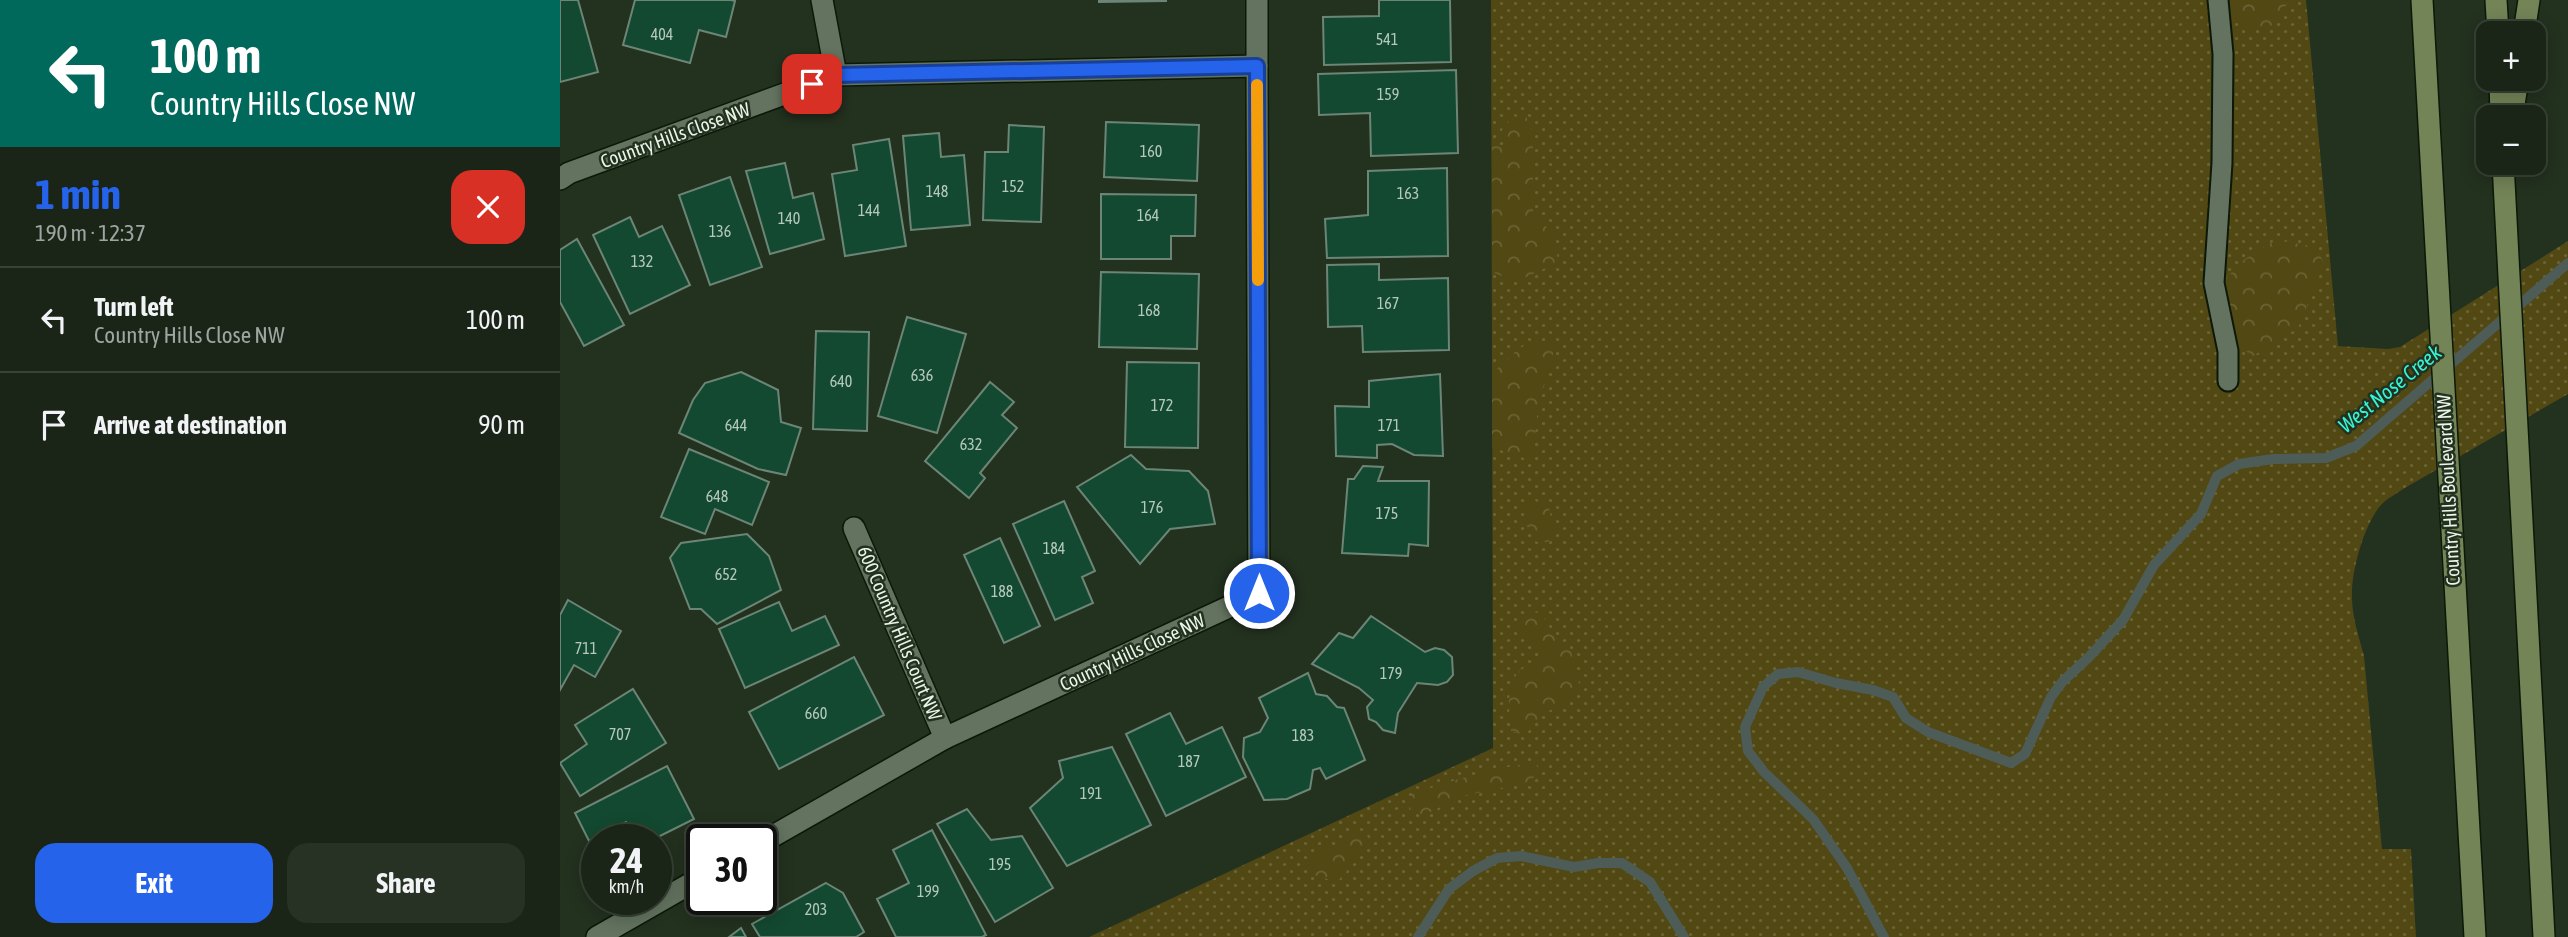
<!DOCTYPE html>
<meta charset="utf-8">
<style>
:root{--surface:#1a2517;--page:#273124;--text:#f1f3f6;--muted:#9fa5a1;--line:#384236;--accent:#2563eb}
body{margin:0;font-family:"Asap Condensed",sans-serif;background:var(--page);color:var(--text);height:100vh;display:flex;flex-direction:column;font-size:26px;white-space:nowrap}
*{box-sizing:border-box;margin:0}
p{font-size:23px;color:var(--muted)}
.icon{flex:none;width:38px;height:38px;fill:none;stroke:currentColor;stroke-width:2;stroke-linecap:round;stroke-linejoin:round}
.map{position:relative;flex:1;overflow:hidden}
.panel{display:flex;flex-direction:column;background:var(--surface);width:560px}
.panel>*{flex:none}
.banner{background:#00695c;color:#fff;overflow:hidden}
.controls{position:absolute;left:1916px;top:21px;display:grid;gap:14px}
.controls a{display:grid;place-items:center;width:70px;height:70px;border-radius:14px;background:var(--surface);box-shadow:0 4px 18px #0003,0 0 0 2px var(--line);font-size:35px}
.speed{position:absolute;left:21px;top:824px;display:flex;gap:14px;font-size:35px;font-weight:700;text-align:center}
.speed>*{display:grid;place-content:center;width:91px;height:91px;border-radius:50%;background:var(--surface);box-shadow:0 4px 18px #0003,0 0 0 2px var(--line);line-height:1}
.speed small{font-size:18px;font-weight:400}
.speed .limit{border:4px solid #111;border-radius:10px;background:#fff;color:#111}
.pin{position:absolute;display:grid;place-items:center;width:60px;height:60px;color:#fff;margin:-30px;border-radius:14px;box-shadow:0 4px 10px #0006}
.me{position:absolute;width:77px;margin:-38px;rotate:0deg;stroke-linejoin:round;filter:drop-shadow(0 0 5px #0008)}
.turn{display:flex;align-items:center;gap:24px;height:147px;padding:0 35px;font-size:32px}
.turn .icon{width:91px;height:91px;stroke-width:2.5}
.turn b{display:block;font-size:49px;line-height:60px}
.round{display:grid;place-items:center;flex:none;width:74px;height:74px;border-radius:21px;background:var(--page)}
.summary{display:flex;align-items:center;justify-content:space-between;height:119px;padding:0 35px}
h1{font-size:42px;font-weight:700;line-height:52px;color:var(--accent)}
.primary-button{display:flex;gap:14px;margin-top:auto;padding:14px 35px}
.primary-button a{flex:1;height:80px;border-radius:21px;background:var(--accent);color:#fff;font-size:28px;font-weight:700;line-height:80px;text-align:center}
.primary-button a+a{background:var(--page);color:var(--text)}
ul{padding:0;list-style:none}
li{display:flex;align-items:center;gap:21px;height:105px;padding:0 35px;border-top:2px solid var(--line)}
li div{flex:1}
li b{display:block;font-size:26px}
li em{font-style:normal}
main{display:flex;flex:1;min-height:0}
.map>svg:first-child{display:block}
.grass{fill:url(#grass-dots)}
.forest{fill:url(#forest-crowns)}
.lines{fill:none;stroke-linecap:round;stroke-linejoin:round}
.stream{stroke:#4e5c57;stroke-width:10}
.building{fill:#134930;stroke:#6c8576;stroke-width:2}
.lane-casing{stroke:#0c1808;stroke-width:23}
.street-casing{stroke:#0c1808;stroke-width:24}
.secondary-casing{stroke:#0c1808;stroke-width:24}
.lane{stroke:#63735f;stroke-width:19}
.street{stroke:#63735f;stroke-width:21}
.secondary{stroke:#738457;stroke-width:21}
.route-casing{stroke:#184099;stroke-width:18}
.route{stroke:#2563eb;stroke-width:12}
.slow{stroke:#f59e0b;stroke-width:12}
.labels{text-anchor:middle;stroke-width:5;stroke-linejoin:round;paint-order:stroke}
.number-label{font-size:16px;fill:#b5c9bb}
.street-label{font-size:19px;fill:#ebf4e9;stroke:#23311f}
.water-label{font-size:21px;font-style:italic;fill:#36f4d8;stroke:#23311f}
</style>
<main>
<section class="panel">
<div class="banner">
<div class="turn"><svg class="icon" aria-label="left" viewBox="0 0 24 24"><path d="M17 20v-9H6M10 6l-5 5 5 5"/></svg><div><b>100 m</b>Country Hills Close NW</div></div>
</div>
<div class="summary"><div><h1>1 min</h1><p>190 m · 12:37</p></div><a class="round" style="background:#d93025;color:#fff"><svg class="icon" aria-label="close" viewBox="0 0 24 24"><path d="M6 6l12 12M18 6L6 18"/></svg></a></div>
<ul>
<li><svg class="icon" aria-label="left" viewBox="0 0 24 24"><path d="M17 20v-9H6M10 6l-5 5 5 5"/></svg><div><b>Turn left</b><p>Country Hills Close NW</p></div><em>100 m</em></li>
<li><svg class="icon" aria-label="arrive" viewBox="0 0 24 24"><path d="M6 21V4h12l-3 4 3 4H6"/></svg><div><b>Arrive at destination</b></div><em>90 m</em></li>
</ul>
<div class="primary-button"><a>Exit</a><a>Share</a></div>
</section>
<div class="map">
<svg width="2008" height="937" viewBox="0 0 2008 937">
<defs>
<pattern id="grass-dots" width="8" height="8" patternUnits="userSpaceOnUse" patternTransform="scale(1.75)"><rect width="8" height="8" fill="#514813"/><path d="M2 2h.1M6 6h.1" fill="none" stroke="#6a6335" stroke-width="1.8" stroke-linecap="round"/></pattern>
<pattern id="forest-crowns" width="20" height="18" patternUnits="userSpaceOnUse" patternTransform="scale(1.75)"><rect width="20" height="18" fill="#514813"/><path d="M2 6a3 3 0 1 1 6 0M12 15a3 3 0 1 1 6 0" fill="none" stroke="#6a6335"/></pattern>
</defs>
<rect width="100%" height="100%" fill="#23311f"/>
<path class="grass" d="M931,0H1746L1778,346L1828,349L1840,347L2008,241V394L1843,489C1836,494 1826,499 1821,505C1804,524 1791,572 1792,597C1792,617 1799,637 1804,656L1822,849H1851L1856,937H529L933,748Z"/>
<g class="forest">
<polygon points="1666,0 1727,0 1727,4 1711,26 1688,27 1668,18"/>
<polygon points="966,116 973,135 973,214 995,235 998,262 956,282 932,272 932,146 946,146 942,129 952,117"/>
<polygon points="1716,240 1757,247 1764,264 1738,328 1693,356 1677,345 1663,281 1685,259"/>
<polygon points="982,341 993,341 993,362 979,399 973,452 964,458 932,447 932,373 967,343"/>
<path d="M965,500H974L989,508L994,531L988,542H977C967,528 961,518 965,500Z"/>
<path d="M966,611L981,613L994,635L1010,647L1019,683L1013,700L984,713L965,735L951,731C949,714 945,682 961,670C967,665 975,662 982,659L977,647L959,631Z"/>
<path d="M975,763L980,771L969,782L903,796L862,816L850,809L852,794C893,781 932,767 975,763Z"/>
<polygon points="797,834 807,835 810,845 777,882 754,875 748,868 752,856"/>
</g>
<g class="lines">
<g class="stream">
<polyline points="858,937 889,889 913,871 937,858 961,856 1014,867 1038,863 1062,863 1090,882 1124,937"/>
<polyline points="1324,937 1287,868 1253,819 1204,772 1188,751 1185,727 1203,687 1218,674 1238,672 1276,683 1313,690 1333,697 1346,718 1368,732 1451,763 1465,754 1491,697 1503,681 1529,657 1563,620 1594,565 1641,514 1657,476 1679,464 1713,459 1766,458 1796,446 2008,263"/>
</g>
</g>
<g class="building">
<polygon points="0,0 18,0 38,72 0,82"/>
<polygon points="75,0 171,0 175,1 166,37 139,30 130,63 63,45"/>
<polygon points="539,0 606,0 606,1 539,2"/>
<polygon points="819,0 890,0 891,62 764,65 763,17 819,16"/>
<polygon points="896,70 898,153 811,156 810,113 759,115 758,74"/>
<polygon points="546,122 639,125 637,181 544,177"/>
<polygon points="449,125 484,127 481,222 423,220 425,152 448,152"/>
<polygon points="379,133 381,157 404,155 410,225 351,230 343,136"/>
<polygon points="329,139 346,246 285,256 272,174 297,170 293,145"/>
<polygon points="225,163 233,198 253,193 264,239 210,254 186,171"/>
<polygon points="887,168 888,256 767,258 765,219 808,215 808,171"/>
<polygon points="170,177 202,267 150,285 119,195"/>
<polygon points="541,194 636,195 635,236 611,236 611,259 541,259"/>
<polygon points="70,217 79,237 102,226 130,285 70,314 33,235"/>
<polygon points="17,239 64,325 24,346 0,302 0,250"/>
<polygon points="819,264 819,280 888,278 889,350 803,352 802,326 768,327 767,265"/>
<polygon points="541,272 639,274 637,349 539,347"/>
<polygon points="347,317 406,334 377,433 318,416"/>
<polygon points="256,331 309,332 307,431 253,429"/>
<polygon points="567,362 639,363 638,448 565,447"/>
<polygon points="181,372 218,390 221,422 241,428 226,475 198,469 119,433 133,400 145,383"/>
<polygon points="880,374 883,456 854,455 832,444 817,445 817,458 776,456 775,406 809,407 809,381"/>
<polygon points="430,382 454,402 442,415 457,428 420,473 425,478 409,498 365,461"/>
<polygon points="129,449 209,482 192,525 155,509 145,534 101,517"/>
<polygon points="571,455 586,469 629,471 648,491 655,524 610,529 580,564 517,487"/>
<polygon points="803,466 823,467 818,481 869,481 868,546 849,544 848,556 782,553 788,479 794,479"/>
<polygon points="504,501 535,571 522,577 533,603 495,620 453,524"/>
<polygon points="187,534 209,556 221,590 157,624 141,609 130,609 110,558 121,543"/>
<polygon points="440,538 480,626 444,643 404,555"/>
<polygon points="8,600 61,631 35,677 14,665 0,690 0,615"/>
<polygon points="219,602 232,631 265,616 279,645 185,688 159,629"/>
<polygon points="811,616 865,652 875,648 884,650 892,657 893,675 887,682 878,685 857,683 838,713 835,733 823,730 816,722 809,719 807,707 813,700 799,688 752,664 779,633 793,638"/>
<polygon points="294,657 324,715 219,769 189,712"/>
<polygon points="748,673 756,694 767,696 777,707 784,708 805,760 766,779 760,768 753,770 750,789 727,799 704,800 683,757 684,738 700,732 708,718 699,698"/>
<polygon points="73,689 106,743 20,796 0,763 27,744 15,725"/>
<polygon points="610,713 626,744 662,727 686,777 606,816 566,734"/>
<polygon points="552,747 591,825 507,866 470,808 503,778 499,761"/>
<polygon points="107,766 134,819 92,840 75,840 66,822 29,841 15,813"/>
<polygon points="407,809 431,840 462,836 493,888 435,922 377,824"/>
<polygon points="372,830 426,935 422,937 336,937 317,899 349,883 333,850"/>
<polygon points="266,883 283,893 304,932 296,937 200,937 192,924"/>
<polygon points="181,928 186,937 169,937"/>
</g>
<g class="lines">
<g class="lane-casing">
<polyline id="lane" points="1658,0 1663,54 1662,163 1654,283 1668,351 1668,381"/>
</g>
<g class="street-casing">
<g id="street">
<polyline points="262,0 276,75"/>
<polyline points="697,66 697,0"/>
<polyline points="0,179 9,173 276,75 697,66 699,593 385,738 201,843"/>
<polyline points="294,528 385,738"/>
<polyline points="37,937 142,877"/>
</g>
</g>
<g class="secondary-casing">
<g id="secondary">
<polyline points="1862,0 1915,937"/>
<polyline points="1936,0 1938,33"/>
<polyline points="1964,33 1969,0"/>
<polyline points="1940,79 1941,117"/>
<polyline points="1952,117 1958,79"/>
<polyline points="1943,163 1984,937"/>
</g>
</g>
<use href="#lane" class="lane"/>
<use href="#street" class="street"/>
<use href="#secondary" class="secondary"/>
</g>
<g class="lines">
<g class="route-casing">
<polyline id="route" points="252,84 276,75 697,66 699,593"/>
</g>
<use href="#route" class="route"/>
<polyline class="slow" points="697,85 698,280"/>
</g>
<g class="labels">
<g class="number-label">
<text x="102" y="40">404</text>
<text x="827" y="45">541</text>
<text x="828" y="100">159</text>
<text x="591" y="157">160</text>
<text x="453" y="192">152</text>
<text x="377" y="197">148</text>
<text x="848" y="199">163</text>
<text x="309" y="216">144</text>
<text x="588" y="221">164</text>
<text x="229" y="224">140</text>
<text x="160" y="237">136</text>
<text x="82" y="267">132</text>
<text x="828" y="309">167</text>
<text x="589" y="316">168</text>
<text x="362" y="381">636</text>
<text x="281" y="387">640</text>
<text x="602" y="411">172</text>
<text x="176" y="431">644</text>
<text x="829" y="431">171</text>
<text x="411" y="450">632</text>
<text x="157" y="502">648</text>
<text x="592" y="513">176</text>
<text x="827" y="519">175</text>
<text x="494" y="554">184</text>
<text x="166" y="580">652</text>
<text x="442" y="597">188</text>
<text x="26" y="654">711</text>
<text x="831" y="679">179</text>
<text x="256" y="719">660</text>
<text x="60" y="740">707</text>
<text x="743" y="741">183</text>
<text x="629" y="767">187</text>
<text x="531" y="799">191</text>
<text x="440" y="870">195</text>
<text x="368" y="897">199</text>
<text x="256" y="915">203</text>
</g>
<g class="street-label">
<text transform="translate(115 135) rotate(-20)" y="7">Country Hills Close NW</text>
<text transform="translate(1888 490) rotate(-93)" y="7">Country Hills Boulevard NW</text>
<text transform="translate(340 633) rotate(67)" y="7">600 Country Hills Court NW</text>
<text transform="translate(572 652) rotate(-25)" y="7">Country Hills Close NW</text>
</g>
<g class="water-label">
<text transform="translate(1830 389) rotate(-39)" y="7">West Nose Creek</text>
</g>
</g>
</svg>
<div class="controls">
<a>+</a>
<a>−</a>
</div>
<div class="speed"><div>24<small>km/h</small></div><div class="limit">30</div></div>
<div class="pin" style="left:252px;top:84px;background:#d93025"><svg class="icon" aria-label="arrive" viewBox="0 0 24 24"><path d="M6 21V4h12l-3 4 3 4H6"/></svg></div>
<svg class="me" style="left:699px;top:593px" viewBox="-20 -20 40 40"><circle r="17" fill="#2563eb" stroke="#fff" stroke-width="3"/><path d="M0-11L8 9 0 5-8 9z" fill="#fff"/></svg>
</div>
</main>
